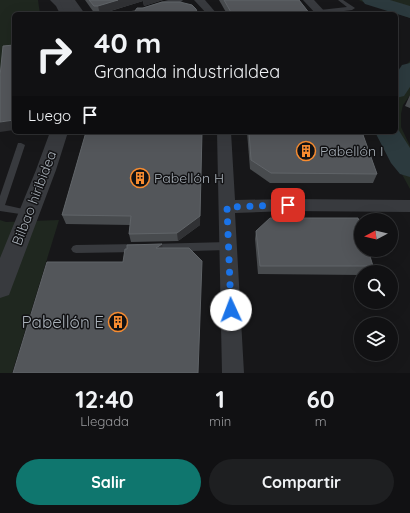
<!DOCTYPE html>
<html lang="es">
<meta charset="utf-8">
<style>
:root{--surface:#111113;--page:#1e1f21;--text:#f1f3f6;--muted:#9c9da0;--line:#303133;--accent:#0f766e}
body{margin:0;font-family:Quicksand,sans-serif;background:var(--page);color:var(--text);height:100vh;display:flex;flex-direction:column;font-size:15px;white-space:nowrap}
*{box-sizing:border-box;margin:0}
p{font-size:13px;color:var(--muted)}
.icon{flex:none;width:22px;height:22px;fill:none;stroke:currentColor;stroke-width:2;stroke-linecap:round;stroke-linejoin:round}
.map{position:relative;height:373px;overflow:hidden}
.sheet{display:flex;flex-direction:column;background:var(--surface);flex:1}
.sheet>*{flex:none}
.top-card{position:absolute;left:12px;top:12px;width:386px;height:122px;border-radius:6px;box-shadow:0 4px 16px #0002,0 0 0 1px var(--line);background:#111113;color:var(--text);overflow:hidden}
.needle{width:26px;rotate:263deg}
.buttons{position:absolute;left:354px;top:213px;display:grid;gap:8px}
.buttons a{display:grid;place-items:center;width:44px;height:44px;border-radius:50%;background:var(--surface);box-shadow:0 4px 16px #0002,0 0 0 1px var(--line);font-size:20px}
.pin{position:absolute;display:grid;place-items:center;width:34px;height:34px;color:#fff;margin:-17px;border-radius:8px;box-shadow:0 2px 6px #0006}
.me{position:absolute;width:44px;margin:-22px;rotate:358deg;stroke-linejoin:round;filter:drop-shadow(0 0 3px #0008)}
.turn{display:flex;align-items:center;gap:14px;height:84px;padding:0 16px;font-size:18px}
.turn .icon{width:52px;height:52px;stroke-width:2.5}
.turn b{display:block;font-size:28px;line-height:34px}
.then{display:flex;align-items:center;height:38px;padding:0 16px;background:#0003;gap:8px;font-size:15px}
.eta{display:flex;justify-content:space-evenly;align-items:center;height:68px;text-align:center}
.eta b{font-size:24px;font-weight:800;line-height:28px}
.button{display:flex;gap:8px;margin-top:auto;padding:8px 16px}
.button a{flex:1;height:46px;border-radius:24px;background:var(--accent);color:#fff;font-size:16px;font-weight:800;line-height:46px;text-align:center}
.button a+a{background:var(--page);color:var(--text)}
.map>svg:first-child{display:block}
.green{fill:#1f271f}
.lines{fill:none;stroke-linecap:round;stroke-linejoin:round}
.river{fill:#2c3a3e;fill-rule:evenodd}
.service{fill:#383a3e;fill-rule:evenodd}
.minor{fill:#383a3e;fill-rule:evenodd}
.tertiary{fill:#383a3e;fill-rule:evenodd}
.wall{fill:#484b4e}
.shaded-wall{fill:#303134}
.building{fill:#53565a;stroke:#606468}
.route{stroke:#1a73e8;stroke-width:7;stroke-dasharray:0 12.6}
.labels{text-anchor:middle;stroke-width:3;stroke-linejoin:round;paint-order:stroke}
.poi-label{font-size:14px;fill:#a9b1b9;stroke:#121214;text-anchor:start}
.street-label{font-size:14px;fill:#a9b1b9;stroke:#121214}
.near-poi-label{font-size:17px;fill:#a9b1b9;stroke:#121214;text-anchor:end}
</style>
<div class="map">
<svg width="410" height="373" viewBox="0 0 410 373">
<rect width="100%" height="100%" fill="#171719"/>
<g class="green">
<polygon points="0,0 38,0 40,14 14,14 14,54 0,128"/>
<polygon points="359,0 410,0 410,18 363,2"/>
<polygon points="410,61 410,95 403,105 401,114 401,127 410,146 410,189 379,132 396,132 396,76"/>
<polygon points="0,220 6,222 59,220 12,373 0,373"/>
</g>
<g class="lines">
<g class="river">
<polygon points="362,0 390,0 410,6 410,18 365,4"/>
<polygon points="410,63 410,87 404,96 396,98 396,74 402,65"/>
<polygon points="396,126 410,148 410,177 400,174 391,163 375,132 396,132"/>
</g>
<g class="service">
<polygon points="338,0 343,0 355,8 352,10 320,14 317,12 320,10 347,7"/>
<polygon points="18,143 21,143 25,145 5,205 23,209 24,211 23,213 20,214 0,211 0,196"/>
<polygon points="228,242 231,243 232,246 231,249 228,250 151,252 148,251 146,248 148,245 151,244"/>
<polygon points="138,244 141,245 143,248 141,251 138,252 76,253 73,252 71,249 73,246 76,245"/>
</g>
<g class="minor">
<polygon points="50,0 61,0 70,14 60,14 56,6"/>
<polygon points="65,0 75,0 85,14 75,14"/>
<polygon points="168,0 183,0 181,2 143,14 127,14 128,12"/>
<polygon points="194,0 205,0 217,14 207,14"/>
<polygon points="303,0 314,0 327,14 316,14"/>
<polygon points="217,132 231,132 235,200 288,199 410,200 410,212 288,211 235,213 244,373 222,373"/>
</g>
<g class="tertiary">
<polygon points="59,0 71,0 77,14 65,14"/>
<polygon points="50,132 68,132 56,170 12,287 9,295 0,298 0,258 36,170"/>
</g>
</g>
<g class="wall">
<polygon points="85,0 163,0 144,6 143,1 101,14 95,14"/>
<polygon points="219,0 299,0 310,14 227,14"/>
<polygon points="410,95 410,108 405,106"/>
<polygon points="86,132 200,225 178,241 131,242 129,234 130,225 66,224 62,215"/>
<polygon points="247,132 362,132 377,174 373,183 270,183 250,169"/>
<polygon points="256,231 373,266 370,272 361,272 361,275 258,274 255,239"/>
</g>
<g class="shaded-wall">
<polygon points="118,0 163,0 144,6 143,1 100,14 98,6"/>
<polygon points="14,120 14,130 0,132 0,122"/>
<polygon points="202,132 200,225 178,241 177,233"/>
<polygon points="162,244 163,253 156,248"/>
</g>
<g class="building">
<polygon points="89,0 118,0 98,6 94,6"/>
<polygon points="224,0 299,0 310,14 232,14"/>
<polygon points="162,2 180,2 192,5 196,9 198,14 133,14 137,8 143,8"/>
<polygon points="45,12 46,14 33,14"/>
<polygon points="14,45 14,120 0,122 0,76 3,46"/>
<polygon points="86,132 202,132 200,216 177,233 129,234 131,216 62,215"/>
<polygon points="249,132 362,132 377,174 271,173 251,160"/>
<polygon points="270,218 358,218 361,227 361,250 368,250 373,266 260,266 256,231"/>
<polygon points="162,244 156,248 189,248 202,261 198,373 13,373 47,262 123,262 125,249 127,249 127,245"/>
</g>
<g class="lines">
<polyline class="route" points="231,310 227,207 288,205"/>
</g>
<defs>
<g id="building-ring" transform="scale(1)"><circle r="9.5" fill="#121214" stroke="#f88c30" stroke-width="1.5"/><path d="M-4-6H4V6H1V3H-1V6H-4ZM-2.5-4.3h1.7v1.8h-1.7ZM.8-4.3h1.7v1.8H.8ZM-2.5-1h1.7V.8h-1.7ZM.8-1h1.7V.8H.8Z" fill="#f88c30"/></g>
</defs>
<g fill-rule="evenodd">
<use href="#building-ring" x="306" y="151"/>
<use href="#building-ring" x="140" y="178"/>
<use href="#building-ring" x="118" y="322"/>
</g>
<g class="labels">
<g class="poi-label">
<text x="320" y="156">Pabellón I</text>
<text x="154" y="183">Pabellón H</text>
</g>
<g class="street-label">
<text transform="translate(34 198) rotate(-69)" y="5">Bilbao hiribidea</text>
</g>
<g class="near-poi-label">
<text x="104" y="328">Pabellón E</text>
</g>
</g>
</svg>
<div class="buttons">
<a><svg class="needle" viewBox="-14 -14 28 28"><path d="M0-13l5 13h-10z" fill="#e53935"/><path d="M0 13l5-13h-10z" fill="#9c9da0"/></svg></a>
<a><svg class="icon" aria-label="search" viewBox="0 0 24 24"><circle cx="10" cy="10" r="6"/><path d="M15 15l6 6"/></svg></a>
<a><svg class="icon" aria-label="layers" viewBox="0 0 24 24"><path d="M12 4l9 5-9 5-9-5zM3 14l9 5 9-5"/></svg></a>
</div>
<div class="pin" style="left:288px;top:205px;background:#d93025"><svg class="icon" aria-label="arrive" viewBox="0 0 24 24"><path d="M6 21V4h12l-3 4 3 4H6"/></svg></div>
<svg class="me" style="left:231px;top:310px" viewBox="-20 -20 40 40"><circle r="19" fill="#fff"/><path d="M0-13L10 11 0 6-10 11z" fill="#1a73e8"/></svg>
<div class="top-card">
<div class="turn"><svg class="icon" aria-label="right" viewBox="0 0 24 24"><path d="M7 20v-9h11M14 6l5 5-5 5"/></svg><div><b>40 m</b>Granada industrialdea</div></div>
<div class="then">Luego<svg class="icon" aria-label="arrive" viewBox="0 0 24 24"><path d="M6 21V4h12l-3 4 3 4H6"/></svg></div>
</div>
</div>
<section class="sheet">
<div class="eta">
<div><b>12:40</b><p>Llegada</p></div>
<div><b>1</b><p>min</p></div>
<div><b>60</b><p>m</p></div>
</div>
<div class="button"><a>Salir</a><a>Compartir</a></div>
</section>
